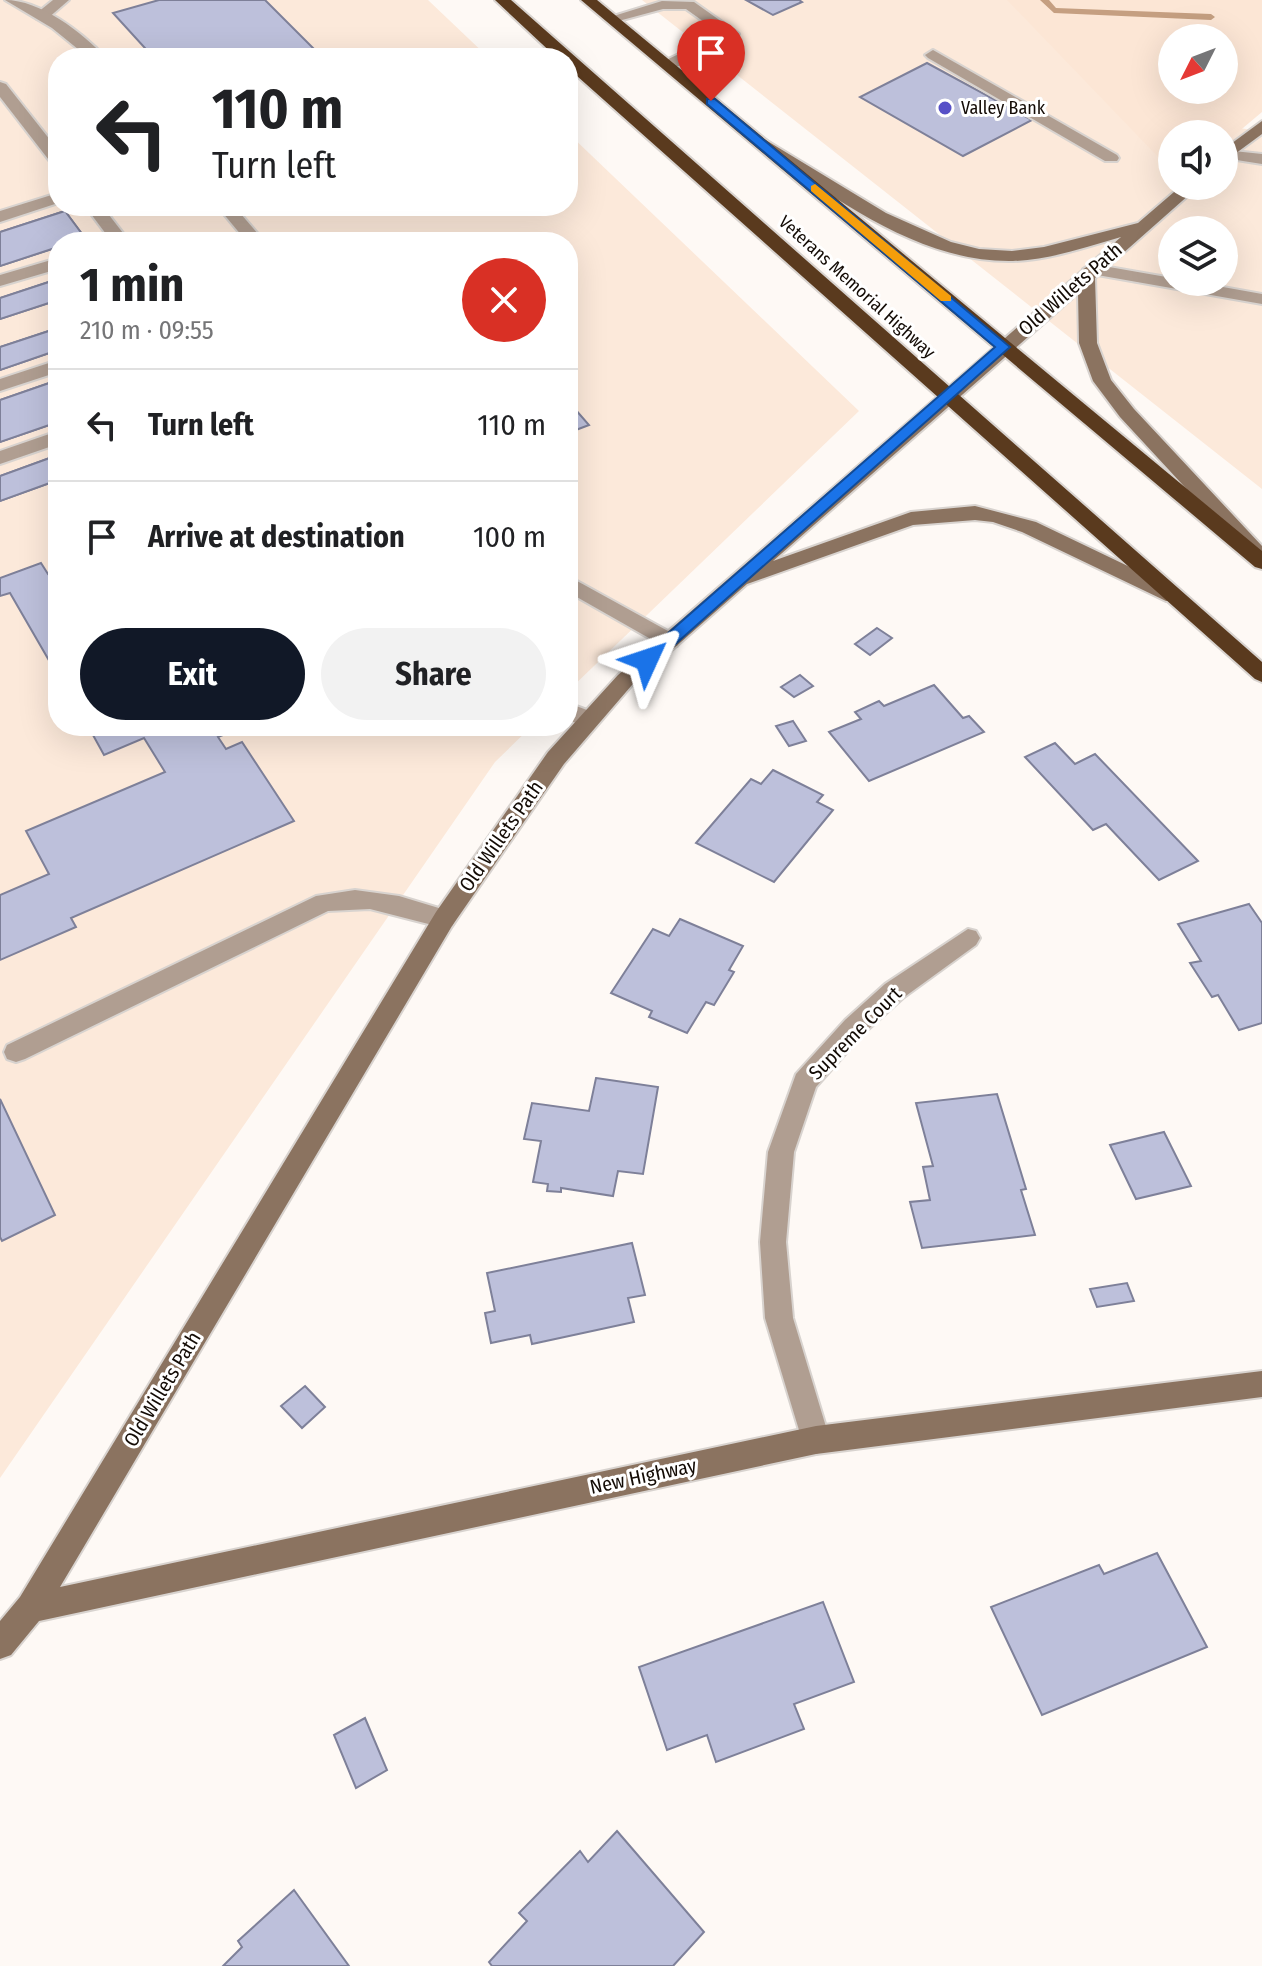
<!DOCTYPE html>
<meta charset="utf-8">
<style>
:root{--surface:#fff;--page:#f2f2f2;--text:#202124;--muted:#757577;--line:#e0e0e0;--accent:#111827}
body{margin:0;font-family:"Fira Sans Condensed",sans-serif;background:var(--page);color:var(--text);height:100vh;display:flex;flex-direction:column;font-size:30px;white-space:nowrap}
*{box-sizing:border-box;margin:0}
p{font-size:26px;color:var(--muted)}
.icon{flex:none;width:44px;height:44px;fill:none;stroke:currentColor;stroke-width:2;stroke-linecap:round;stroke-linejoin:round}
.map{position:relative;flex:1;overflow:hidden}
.drawer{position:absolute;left:48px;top:232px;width:530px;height:504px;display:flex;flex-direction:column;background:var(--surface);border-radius:32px;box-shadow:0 8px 32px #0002}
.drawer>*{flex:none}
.hud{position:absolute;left:48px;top:48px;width:530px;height:168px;border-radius:32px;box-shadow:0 8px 32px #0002;background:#fff;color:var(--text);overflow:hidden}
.needle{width:52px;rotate:228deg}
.tools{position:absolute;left:1158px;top:24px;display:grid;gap:16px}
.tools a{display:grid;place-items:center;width:80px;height:80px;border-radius:50%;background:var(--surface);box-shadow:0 8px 32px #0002;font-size:40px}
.pin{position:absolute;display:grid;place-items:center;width:68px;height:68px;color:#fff;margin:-82px -34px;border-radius:50% 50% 50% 0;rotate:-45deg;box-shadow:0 0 8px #0007}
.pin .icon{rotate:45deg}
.me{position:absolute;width:88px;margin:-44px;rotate:48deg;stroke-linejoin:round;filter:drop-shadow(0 0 6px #0008)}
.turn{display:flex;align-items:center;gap:28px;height:168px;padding:0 32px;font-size:36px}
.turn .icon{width:104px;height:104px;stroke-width:2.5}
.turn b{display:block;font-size:56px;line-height:68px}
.round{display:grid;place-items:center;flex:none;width:84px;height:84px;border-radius:42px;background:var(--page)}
.summary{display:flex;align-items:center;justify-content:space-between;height:136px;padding:0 32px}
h1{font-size:48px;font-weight:700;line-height:60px}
.action{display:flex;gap:16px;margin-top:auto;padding:16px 32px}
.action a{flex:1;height:92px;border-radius:48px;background:var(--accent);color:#fff;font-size:32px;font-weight:700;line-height:92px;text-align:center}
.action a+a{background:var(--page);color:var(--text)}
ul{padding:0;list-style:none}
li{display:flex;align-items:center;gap:24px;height:112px;padding:0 32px;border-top:2px solid var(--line)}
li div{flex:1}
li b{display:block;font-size:30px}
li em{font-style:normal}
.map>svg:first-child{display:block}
.built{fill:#fce9da;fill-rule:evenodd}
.green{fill:#fce6d5;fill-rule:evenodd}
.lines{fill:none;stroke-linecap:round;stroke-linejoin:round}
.stream{fill:#c59f81;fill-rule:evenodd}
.building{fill:#bdc0db;stroke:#7e8099;stroke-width:2}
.lane-casing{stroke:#d8d3cf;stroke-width:4}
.street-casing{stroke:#d8d3cf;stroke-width:4}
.secondary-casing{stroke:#d8d3cf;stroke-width:4}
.highway-casing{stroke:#d8d3cf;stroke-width:4}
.lane{fill:#b09e91;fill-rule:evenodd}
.street{fill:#b09e91;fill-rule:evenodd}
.secondary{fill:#8b7360;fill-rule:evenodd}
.highway{fill:#5a3a1e;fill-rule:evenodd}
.route{fill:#1a73e8;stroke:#114b97;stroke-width:2}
.slow{fill:#f59e0b}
.poi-dot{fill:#5750c7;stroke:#fff;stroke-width:3}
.labels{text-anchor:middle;stroke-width:6;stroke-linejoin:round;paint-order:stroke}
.far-poi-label{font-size:18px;fill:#130b05;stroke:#fff;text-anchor:start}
.far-street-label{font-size:18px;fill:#130b05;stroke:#fff}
.street-label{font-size:20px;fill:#130b05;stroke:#fff}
</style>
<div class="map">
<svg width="1262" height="1966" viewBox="0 0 1262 1966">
<rect width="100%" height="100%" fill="#fef9f5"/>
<g class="built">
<polygon points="0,0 428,0 489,58 58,58 58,206 568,206 568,133 859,411 568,691 568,242 58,242 58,726 532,726 495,762 0,1478"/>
<path d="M642,0H1009L1190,119L1262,132V489ZM1172,134H1224V186H1172ZM1172,230H1224V282H1172Z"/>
</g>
<path class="green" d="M1007,0H1262V112L1224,144V134H1172V161L1160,159ZM1172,38H1224V90H1172Z"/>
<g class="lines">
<polygon class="stream" points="1040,0 1049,0 1056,8 1211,14 1215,17 1211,20 1054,13"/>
</g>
<g class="building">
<polygon points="159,0 265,0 323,58 154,58 113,13"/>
<polygon points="746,0 799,0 802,2 773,15"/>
<polygon points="927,63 1032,120 963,156 860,97"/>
<polygon points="65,211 85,238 58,242 58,247 0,266 0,232"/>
<polygon points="65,211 85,238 58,242 58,247 0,266 0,232"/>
<polygon points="58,279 58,300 0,319 0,298"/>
<polygon points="58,279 58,300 0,319 0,298"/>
<polygon points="58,328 58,350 0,370 0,347"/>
<polygon points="58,328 58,350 0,370 0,347"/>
<polygon points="58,380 58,422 0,442 0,400"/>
<polygon points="58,380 58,422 0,442 0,400"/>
<polygon points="568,401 589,425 568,433"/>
<polygon points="58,455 58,480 0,501 0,476"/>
<polygon points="58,455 58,480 0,501 0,476"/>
<polygon points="41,563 48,574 58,570 58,676 10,593 0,596 0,578"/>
<polygon points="877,628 892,638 870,655 855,644"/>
<polygon points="800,675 813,686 794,697 781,687"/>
<polygon points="934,685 963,718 969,716 984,732 869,781 829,732 861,719 855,712 879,701 884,706"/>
<polygon points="793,721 806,741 789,746 776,726"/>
<polygon points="88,726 239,726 240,728 218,737 226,749 242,742 294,821 71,918 76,927 0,960 0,895 49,874 26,831 165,772 144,738 104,755"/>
<polygon points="1055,743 1075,764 1095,754 1198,861 1159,880 1106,824 1093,830 1025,757"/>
<polygon points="773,770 823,795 817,802 833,810 774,882 696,843 751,779 761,784"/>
<polygon points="1249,904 1262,923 1262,1023 1239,1030 1218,995 1212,997 1190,963 1201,961 1178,924"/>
<polygon points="680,919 743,946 729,970 734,972 714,1005 706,1002 687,1033 649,1017 652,1011 611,993 653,929 669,936"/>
<polygon points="596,1078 658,1087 643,1174 618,1171 613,1196 561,1188 561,1192 547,1191 548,1184 533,1182 541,1141 524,1139 532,1103 589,1111"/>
<polygon points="997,1094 1026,1189 1021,1190 1035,1235 922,1248 910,1202 930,1200 923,1167 933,1166 916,1103"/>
<polygon points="0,1099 55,1215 2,1241 0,1237"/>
<polygon points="1164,1132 1191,1186 1136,1199 1110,1145"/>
<polygon points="632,1243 645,1295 628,1298 634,1322 532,1344 530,1335 491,1343 485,1313 495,1311 487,1273"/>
<polygon points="1127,1283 1134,1301 1097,1307 1090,1289"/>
<polygon points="305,1386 325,1407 302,1428 281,1406"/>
<polygon points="1157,1553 1207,1647 1042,1715 991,1607 1099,1565 1104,1574"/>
<polygon points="823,1602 854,1682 794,1704 804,1729 716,1762 707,1735 667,1750 639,1667"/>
<polygon points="365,1718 387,1770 356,1788 334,1735"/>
<polygon points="617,1831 704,1932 673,1966 492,1966 489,1962 527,1921 519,1913 580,1851 588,1862"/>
<polygon points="294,1890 349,1966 223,1966 242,1947 238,1941"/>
</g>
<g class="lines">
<g class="lane-casing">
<g id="lane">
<polygon points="53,0 69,0 47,19 37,19 37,13"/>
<path d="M662,1L694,2L739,34C726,47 679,71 662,68V62L721,34L686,9H663L611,23L604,19Z"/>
<polygon points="933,50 1117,155 1119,158 1117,161 1105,161 928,58 925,55"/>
<polygon points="1224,150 1262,154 1262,164 1224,158"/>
<polygon points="58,193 58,203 0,222 0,211"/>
<polygon points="58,258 58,269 0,286 0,275"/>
<polygon points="1092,264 1172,278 1172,282 1195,282 1262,294 1262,304 1086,273 1083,269"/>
<polygon points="58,360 58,372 0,391 0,379"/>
<polygon points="58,431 58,444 0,464 0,451"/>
<polygon points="355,890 399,896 452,912 456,919 452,926 444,928 370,909 328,911 25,1059 16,1062 7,1059 4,1052 7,1045 316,896"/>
</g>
</g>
<g class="street-casing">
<g id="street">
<path d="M5,0C40,0 82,32 106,58H89L52,28Z"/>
<polygon points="0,82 6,84 58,150 58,166 52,164 0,97"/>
<polygon points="85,206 102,206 130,242 112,242"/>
<polygon points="217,206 234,206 265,242 247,242"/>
<polygon points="568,576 677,636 680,641 677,646 663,646 568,592"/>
<polygon points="568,703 595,713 598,719 595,725 587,727 568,720"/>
<polygon points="968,929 976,931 980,938 976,945 903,998 863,1034 816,1087 794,1152 786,1242 793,1318 830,1440 826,1450 816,1454 806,1450 802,1440 765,1318 760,1242 768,1152 796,1074 845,1020 885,984"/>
</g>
</g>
<g class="secondary-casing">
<g id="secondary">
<polygon points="1262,121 1262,134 1224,162 1224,149"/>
<path d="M759,136L886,213L951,242L979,249L1012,251L1044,247L1138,223L1181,186H1199L1095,278L1097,343L1111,380L1134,409L1262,546V565L1255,563L1120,417L1093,381L1079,343L1078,293L773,561L911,512L975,506L1036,522L1180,591L1183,596L1180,601H1166L1022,532L993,522L975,520L913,525L747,584L632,685L564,764L452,926L60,1587L816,1426L1262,1371V1397L816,1454L39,1621L11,1655L0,1659V1621L20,1597L436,912L548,752L618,675L1121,237C1086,247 1050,260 1013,261C916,263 831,194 753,144V138Z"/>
</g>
</g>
<g class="highway-casing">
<g id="highway">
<polygon points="495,0 511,0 1262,662 1262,682 1255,679 568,68 568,58 557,58"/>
<polygon points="581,0 597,0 1262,551 1262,569 1255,567"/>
</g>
</g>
<use href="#lane" class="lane"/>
<use href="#street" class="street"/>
<use href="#secondary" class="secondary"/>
<use href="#highway" class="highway"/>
</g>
<polygon class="route" points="707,99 715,99 1010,347 653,664 642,664 642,656 995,347 707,104"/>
<polygon class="slow" points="815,184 951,296 951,301 941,301 811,191 811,186"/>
<circle class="poi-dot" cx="945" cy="108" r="8"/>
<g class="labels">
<g class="far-poi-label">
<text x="961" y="114">Valley Bank</text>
</g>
<g class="far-street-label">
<text transform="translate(857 287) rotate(42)" y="6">Veterans Memorial Highway</text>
</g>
<g class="street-label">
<text transform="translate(1070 289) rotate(-41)" y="7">Old Willets Path</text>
<text transform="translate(501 836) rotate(-55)" y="7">Old Willets Path</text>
<text transform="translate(855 1033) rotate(-45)" y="7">Supreme Court</text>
<text transform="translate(162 1389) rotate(-59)" y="7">Old Willets Path</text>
<text transform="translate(643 1476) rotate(-12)" y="7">New Highway</text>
</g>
</g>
</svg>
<div class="tools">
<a><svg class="needle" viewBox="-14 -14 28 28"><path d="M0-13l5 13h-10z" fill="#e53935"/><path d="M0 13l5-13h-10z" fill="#757577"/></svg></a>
<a><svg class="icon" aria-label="sound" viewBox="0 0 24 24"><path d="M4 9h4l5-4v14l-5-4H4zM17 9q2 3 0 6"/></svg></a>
<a><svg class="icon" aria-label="layers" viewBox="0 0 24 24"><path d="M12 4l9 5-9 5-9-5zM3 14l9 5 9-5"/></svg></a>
</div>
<div class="pin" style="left:711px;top:101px;background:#d93025"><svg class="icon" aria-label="arrive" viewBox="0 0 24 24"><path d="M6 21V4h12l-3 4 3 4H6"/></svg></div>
<svg class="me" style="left:647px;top:660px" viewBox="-20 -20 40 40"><path d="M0-17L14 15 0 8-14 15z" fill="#1a73e8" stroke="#fff" stroke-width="4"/></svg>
<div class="hud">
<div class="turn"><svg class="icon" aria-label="left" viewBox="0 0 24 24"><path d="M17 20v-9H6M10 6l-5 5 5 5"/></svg><div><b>110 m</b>Turn left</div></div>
</div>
<section class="drawer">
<div class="summary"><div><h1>1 min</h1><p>210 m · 09:55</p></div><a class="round" style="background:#d93025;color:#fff"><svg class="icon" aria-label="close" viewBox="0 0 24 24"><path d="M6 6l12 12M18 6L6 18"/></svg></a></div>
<ul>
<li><svg class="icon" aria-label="left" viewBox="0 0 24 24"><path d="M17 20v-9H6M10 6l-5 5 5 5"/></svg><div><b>Turn left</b></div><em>110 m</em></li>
<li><svg class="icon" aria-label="arrive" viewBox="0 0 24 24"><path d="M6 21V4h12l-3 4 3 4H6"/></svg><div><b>Arrive at destination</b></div><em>100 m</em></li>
</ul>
<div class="action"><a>Exit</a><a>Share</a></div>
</section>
</div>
